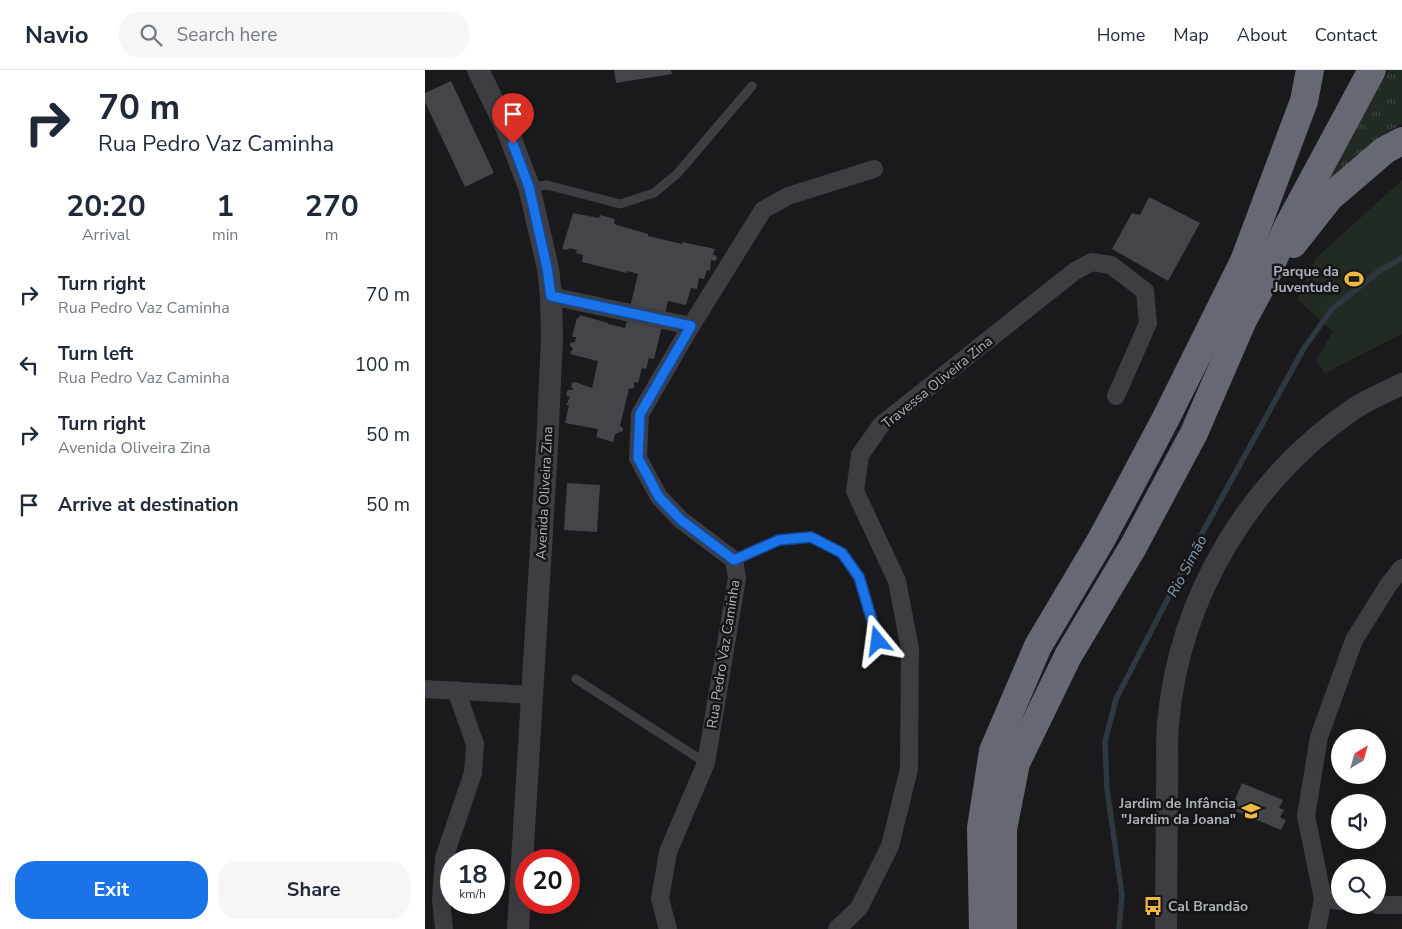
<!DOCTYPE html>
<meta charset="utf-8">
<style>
:root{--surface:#fff;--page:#f6f6f7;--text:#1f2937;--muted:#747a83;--line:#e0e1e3;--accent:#1a73e8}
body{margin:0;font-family:"Nunito Sans",sans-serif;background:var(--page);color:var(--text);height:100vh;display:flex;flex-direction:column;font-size:19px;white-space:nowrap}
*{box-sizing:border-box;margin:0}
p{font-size:16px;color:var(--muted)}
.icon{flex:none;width:28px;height:28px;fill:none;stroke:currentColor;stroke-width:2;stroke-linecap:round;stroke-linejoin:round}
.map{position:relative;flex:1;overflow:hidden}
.sheet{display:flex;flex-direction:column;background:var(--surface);width:425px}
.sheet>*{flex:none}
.top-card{background:#fff;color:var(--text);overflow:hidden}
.needle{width:32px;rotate:37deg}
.tools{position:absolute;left:906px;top:659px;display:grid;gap:10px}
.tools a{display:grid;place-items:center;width:55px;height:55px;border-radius:50%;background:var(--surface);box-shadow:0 5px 20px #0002;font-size:25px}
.speed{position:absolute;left:15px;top:779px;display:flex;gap:10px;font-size:25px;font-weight:700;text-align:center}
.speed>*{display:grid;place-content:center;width:65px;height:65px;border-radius:50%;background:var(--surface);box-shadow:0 5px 20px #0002;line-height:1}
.speed small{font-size:12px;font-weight:400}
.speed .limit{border:8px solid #d22;background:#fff;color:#111}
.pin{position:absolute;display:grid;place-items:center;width:42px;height:42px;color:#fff;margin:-51px -21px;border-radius:50% 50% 50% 0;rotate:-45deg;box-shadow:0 0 5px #0007}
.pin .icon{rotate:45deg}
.me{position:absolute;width:55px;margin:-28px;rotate:344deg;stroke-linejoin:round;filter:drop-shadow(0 0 4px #0008)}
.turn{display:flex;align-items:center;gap:18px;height:105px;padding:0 15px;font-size:22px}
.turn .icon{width:65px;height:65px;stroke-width:2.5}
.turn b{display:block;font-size:35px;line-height:42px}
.eta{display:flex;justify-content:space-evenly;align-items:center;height:85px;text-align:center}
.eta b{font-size:30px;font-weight:700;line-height:35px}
.action{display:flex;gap:10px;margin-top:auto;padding:10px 15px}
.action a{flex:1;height:58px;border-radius:20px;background:var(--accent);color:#fff;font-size:20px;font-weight:700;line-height:58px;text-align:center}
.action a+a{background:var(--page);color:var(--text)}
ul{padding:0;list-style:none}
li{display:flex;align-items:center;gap:15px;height:70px;padding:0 15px}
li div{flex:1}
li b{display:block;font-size:19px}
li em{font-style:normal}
header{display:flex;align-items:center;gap:30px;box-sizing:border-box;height:70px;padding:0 25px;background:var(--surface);border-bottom:1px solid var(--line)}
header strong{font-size:24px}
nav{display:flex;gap:28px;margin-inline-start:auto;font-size:18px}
.search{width:350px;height:45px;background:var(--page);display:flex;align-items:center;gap:12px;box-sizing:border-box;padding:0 18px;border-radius:20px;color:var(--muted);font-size:19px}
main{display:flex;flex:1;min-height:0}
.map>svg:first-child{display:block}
.grass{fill:url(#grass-tufts)}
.garden{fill:#212a23}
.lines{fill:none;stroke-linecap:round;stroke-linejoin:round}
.stream{stroke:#2f3840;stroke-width:5.5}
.building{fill:#444549}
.service{stroke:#3d3d43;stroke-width:9}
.minor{stroke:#3d3d43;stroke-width:18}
.tertiary{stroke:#3d3d43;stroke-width:22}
.motorway{stroke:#676972;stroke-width:28}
.route-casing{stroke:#114b97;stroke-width:12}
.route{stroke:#1a73e8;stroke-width:9}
.labels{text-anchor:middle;stroke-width:5;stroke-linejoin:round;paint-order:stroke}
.poi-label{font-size:14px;font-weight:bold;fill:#acb0bb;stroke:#151517;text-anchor:end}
.street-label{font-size:14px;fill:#acb0bb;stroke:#151517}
.water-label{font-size:15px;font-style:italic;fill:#849db5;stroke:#151517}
</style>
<header>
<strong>Navio</strong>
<div class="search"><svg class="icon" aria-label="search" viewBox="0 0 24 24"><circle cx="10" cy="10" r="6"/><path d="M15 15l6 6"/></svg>Search here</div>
<nav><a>Home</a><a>Map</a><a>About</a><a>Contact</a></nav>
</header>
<main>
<section class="sheet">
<div class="top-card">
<div class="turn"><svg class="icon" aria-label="right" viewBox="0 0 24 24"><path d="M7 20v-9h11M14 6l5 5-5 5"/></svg><div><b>70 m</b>Rua Pedro Vaz Caminha</div></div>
</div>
<div class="eta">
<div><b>20:20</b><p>Arrival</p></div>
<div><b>1</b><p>min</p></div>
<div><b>270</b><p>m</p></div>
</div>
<ul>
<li><svg class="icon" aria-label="right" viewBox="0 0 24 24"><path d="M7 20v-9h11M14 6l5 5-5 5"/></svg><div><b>Turn right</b><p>Rua Pedro Vaz Caminha</p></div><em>70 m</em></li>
<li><svg class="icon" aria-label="left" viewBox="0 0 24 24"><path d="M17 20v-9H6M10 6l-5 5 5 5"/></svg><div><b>Turn left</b><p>Rua Pedro Vaz Caminha</p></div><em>100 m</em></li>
<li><svg class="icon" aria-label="right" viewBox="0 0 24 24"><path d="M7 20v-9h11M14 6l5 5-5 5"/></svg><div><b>Turn right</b><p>Avenida Oliveira Zina</p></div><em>50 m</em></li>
<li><svg class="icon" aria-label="arrive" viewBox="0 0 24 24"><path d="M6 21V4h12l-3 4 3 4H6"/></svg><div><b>Arrive at destination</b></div><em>50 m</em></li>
</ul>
<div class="action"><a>Exit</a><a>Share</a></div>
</section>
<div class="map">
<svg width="977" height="859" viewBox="0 0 977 859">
<defs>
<pattern id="grass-tufts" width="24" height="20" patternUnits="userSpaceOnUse" patternTransform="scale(1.25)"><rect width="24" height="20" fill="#212a23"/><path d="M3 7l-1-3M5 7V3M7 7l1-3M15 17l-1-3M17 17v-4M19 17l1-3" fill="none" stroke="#3f4641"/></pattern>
</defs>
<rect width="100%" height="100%" fill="#1a1a1c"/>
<polygon class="grass" points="964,0 977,0 977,54 958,64 894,123"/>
<polygon class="garden" points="977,110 977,264 900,303 891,290 908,262 872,229 891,188"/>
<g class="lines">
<polyline class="stream" points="694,859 697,825 682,719 680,672 691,629 769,478 879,278 907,239 954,201 977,188"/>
</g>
<g class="building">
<polygon points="189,0 246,0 247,4 191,13"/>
<polygon points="26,11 69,103 40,117 0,32 0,23"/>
<polygon points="724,127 775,153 743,211 687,179 707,143 715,145"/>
<polygon points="148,143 174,148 175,145 190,149 189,154 223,164 223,166 257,174 257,172 290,179 288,184 291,186 292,188 290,191 286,190 285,201 282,200 279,209 274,208 272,219 266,218 261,235 243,231 229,289 224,288 221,299 217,298 213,313 209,312 209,318 204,319 195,356 198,358 198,361 190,364 188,372 171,367 173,359 140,353 144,335 141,335 145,327 142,326 141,323 143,320 147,320 148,318 146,317 147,313 150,312 167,318 173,291 145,284 148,278 145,276 145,273 150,272 151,267 147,267 152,248 154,248 155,245 183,253 183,254 200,258 213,204 203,201 202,203 157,192 158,185 151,183 152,180 144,178 143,180 137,179"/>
<polygon points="142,413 175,415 172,462 139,460"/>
<polygon points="817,713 858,730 854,738 859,740 855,747 861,750 856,760 806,739"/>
</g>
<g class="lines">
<g class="service">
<polyline points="104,117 122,115 195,134 229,123 252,104 327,16"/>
<polyline points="309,490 354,470 386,467 417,483 434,507 453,571"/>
<polyline points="151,609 281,693"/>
</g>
<g class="minor">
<polyline points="126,226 266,256"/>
<polyline points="0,619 106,625"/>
<polyline points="915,831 898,829 881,746 894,667 929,570 964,514 977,498"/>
<polyline points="952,835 977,835"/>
<polyline points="19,859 16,829 19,788 48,703 50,674 31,620"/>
<polyline points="243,859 235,829 243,782 281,693 312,508 309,490 256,450 234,427 213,388 215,344 266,256 338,140 363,126 449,99"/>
<polyline points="412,859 434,838 465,776 484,699 485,579 472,511 430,421 435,385 456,355 650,201 667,192 686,195 720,221 723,253 691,326"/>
<polyline points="892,859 898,829"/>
</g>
<g class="tertiary">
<polyline points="53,0 82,59 104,117 123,198 126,226 127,268 122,377 93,859"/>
<path d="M741,859C741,812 742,765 742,719C743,697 741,675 743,654C754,526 826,407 933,336C947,328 963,321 977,314"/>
</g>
<g class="motorway">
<polyline points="868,174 905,127 960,80 977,71"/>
<polyline points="558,859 556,758 568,681 613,576 676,470 704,418 741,348 819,191 879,31 885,0"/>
<polyline points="578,859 578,759 591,693 643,586 708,477 769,363 818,250 839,211 862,158 947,0"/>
</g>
</g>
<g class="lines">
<g class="route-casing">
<polyline id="route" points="88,74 104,117 122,198 126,226 266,256 215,344 213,388 234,427 256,450 309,490 354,470 386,467 417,483 434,507 453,571"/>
</g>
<use href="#route" class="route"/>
</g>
<defs>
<g id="stadium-bare" transform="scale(1.5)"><path d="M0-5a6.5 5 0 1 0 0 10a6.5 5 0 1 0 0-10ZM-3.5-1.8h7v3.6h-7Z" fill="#f0b83e" stroke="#151517" stroke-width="2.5" paint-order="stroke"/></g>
<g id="school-bare" transform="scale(1.5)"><path d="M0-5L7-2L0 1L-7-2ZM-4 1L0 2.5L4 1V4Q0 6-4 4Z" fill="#f0b83e" stroke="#151517" stroke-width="2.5" paint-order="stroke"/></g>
<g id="bus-bare" transform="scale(1.5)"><path d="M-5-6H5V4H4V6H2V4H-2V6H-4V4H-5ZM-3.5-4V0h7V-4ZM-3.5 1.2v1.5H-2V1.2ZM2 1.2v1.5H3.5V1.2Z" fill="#f0b83e" stroke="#151517" stroke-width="2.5" paint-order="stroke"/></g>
</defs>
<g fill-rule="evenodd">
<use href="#stadium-bare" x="929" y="209"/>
<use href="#school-bare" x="826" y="741"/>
<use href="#bus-bare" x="728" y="836"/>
</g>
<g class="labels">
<g class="poi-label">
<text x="914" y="206">Parque da<tspan x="914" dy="16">Juventude</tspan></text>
<text x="811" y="738">Jardim de Infância<tspan x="811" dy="16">"Jardim da Joana"</tspan></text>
<text x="743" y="841" text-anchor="start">Cal Brandão</text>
</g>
<g class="street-label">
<text transform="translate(512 312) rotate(-39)" y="5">Travessa Oliveira Zina</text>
<text transform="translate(119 423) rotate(-87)" y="5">Avenida Oliveira Zina</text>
<text transform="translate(298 584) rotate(-81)" y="5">Rua Pedro Vaz Caminha</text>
</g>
<g class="water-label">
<text transform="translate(762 496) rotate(-62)" y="5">Rio Simão</text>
</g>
</g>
</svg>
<div class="tools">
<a><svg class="needle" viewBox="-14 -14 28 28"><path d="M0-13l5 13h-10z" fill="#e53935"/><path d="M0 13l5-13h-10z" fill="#747a83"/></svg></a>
<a><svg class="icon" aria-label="sound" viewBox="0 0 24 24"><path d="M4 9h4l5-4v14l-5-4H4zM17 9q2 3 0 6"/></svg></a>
<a><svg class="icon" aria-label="search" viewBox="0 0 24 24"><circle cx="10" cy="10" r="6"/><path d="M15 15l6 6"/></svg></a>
</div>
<div class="speed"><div>18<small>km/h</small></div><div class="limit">20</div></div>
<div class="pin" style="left:88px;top:74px;background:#d93025"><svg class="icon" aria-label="arrive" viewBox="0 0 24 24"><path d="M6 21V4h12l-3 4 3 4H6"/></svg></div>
<svg class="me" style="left:453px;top:571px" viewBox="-20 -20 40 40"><path d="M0-17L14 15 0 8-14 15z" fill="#1a73e8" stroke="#fff" stroke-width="4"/></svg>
</div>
</main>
